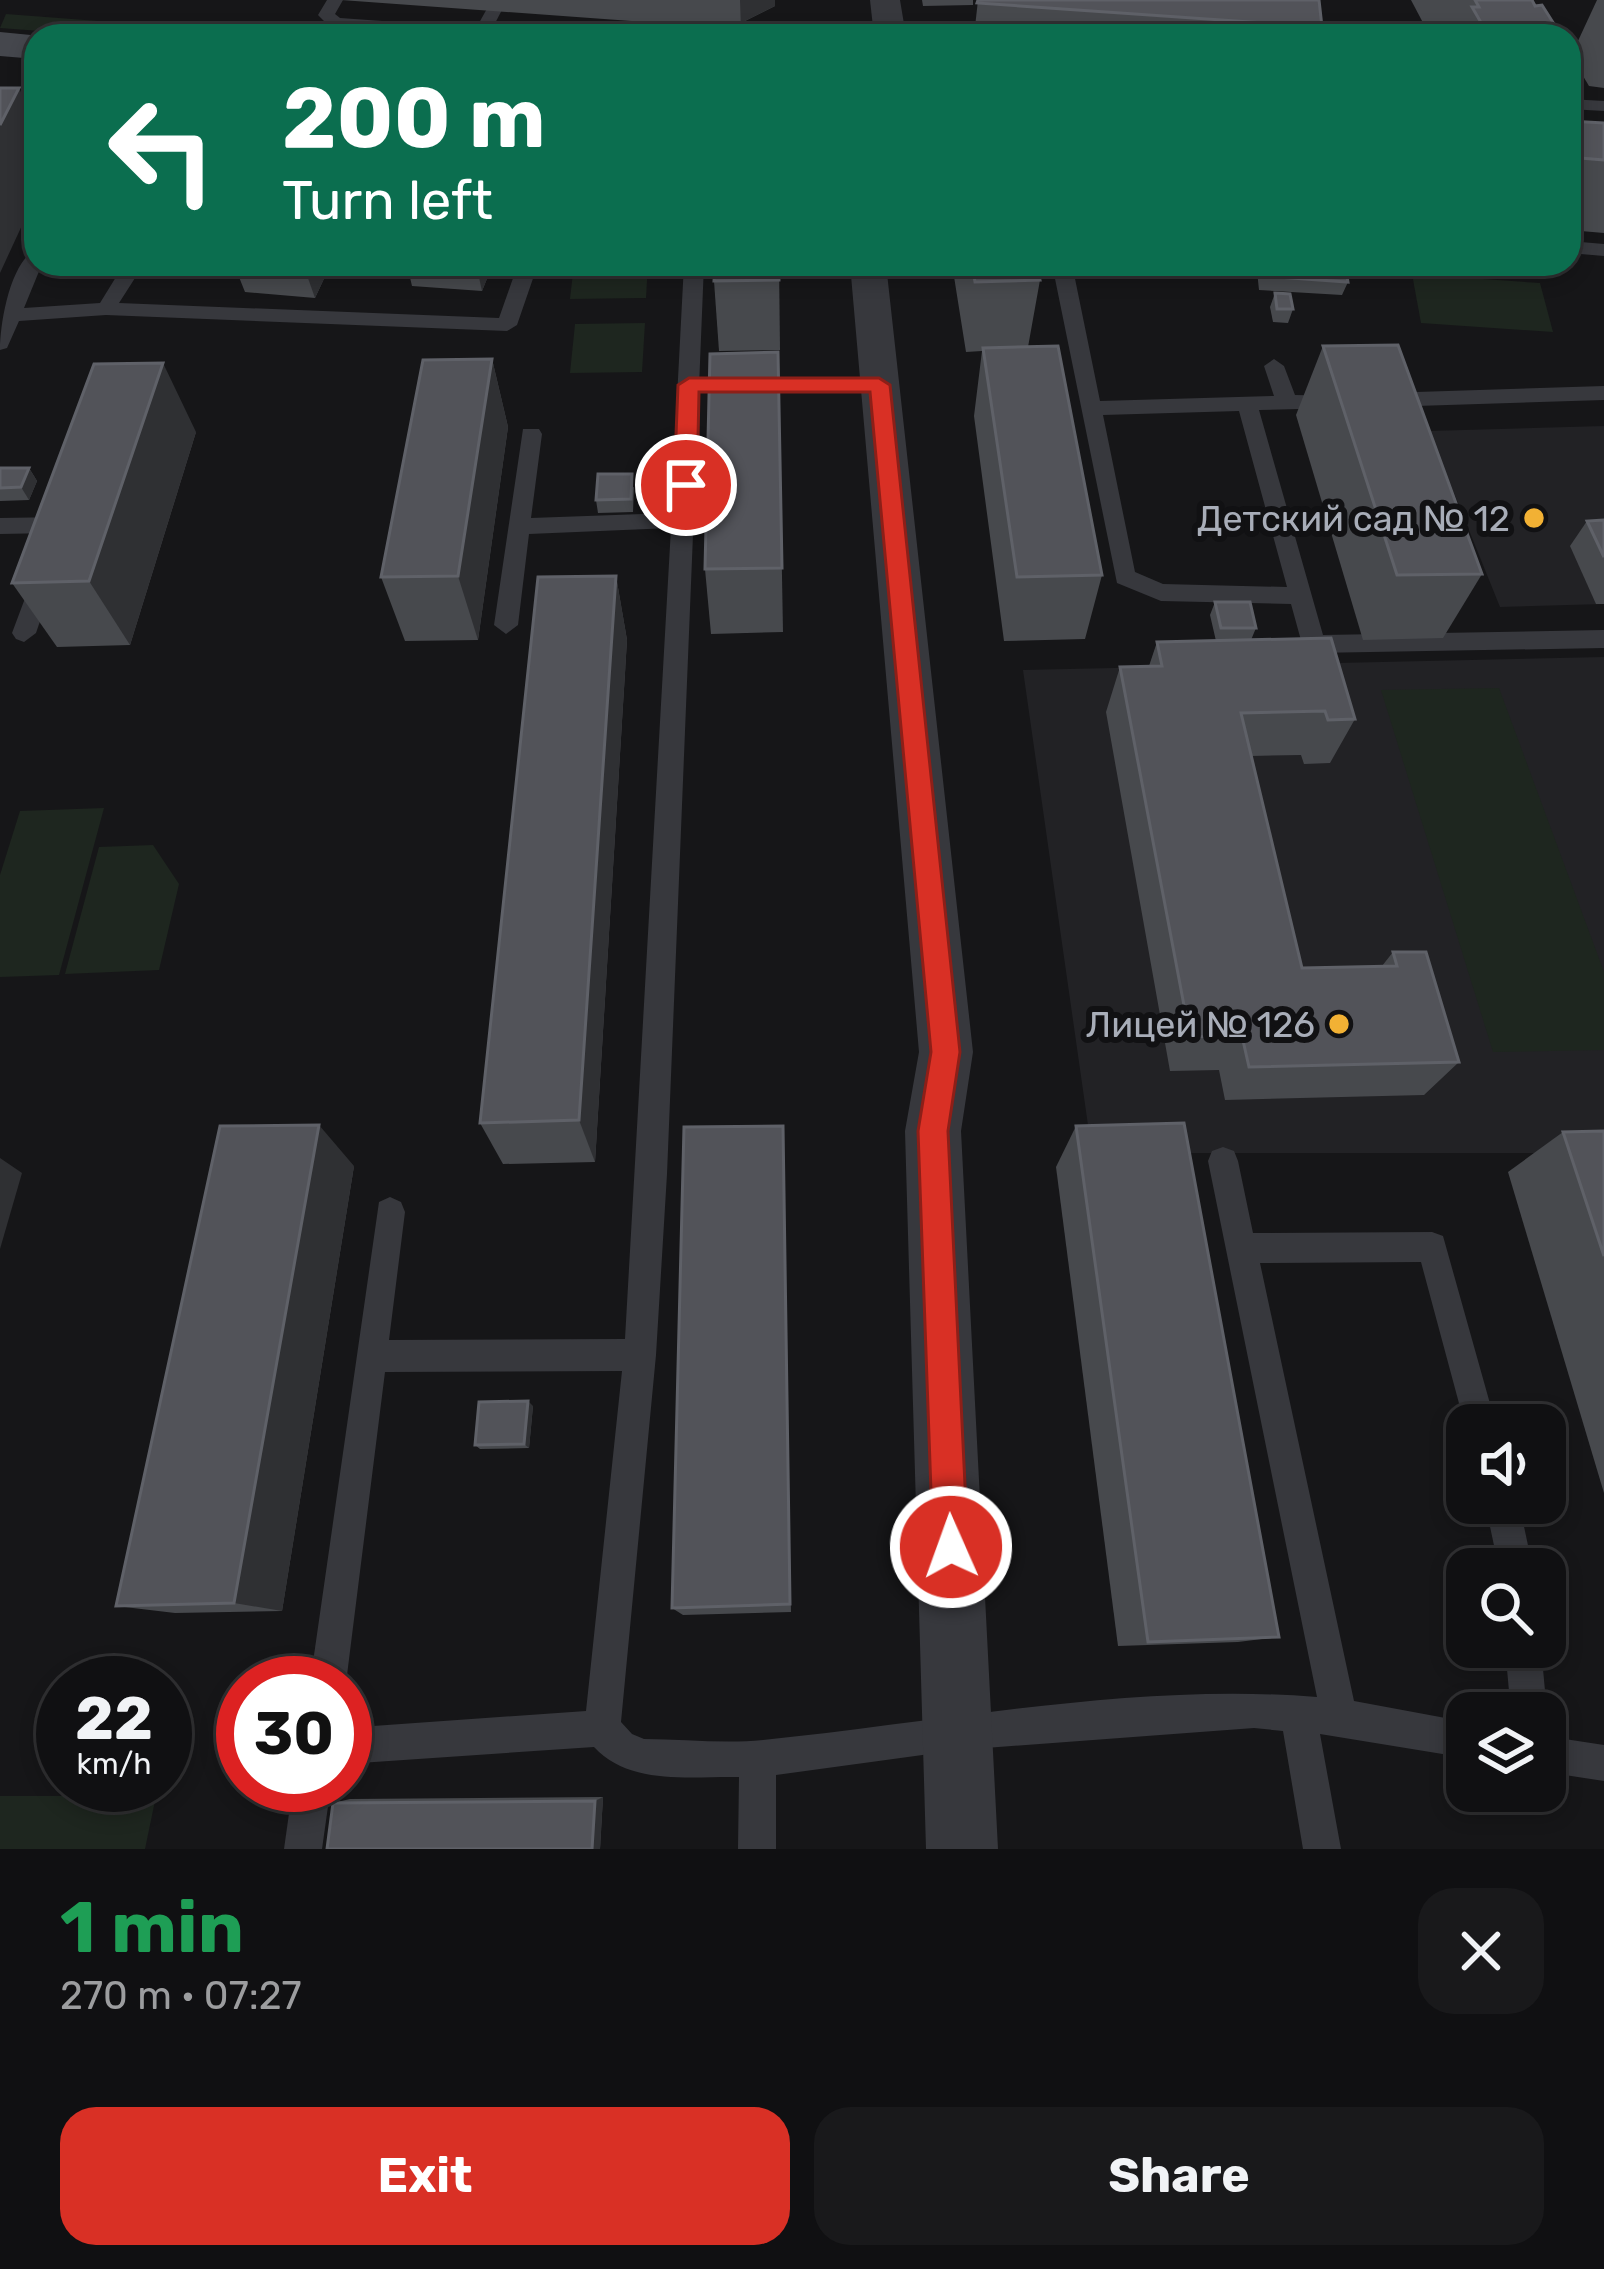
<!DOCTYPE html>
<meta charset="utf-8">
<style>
:root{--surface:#101012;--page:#19191b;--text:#f1f3f6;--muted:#9c9d9f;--line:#303032;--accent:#d93025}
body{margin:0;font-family:Rubik,sans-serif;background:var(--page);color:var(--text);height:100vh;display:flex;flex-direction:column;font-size:45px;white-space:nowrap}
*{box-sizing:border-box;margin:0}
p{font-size:39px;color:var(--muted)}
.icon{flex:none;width:66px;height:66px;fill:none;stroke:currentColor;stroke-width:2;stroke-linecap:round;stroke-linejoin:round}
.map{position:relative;height:1849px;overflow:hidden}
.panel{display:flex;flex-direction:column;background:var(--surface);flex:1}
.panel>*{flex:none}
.top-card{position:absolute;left:24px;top:24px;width:1557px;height:252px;border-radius:36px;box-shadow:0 6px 18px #0003,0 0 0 3px var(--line);background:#0b6e4f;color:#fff;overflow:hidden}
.controls{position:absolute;left:1446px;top:1404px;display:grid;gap:24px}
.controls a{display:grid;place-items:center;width:120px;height:120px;border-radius:24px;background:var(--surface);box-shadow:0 6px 18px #0003,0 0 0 3px var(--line);font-size:60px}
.speed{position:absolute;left:36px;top:1656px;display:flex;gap:24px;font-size:60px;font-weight:700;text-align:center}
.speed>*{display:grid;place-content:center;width:156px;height:156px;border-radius:50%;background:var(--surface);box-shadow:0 6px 18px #0003,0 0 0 3px var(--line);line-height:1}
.speed small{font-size:30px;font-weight:400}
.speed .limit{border:18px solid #d22;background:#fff;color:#111}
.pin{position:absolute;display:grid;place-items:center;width:102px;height:102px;color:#fff;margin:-51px;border:6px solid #fff;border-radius:50%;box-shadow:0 3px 12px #0007}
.me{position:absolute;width:132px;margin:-66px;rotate:358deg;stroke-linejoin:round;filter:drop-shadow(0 0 9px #0008)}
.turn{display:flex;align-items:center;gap:42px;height:252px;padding:0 60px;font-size:54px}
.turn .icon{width:156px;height:156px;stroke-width:2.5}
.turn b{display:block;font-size:84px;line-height:102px}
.round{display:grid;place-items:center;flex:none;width:126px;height:126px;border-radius:36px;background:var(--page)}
.headline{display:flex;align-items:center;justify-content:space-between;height:204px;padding:0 60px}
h1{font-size:72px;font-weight:700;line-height:90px;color:#1e9e55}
.primary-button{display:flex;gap:24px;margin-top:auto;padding:24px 60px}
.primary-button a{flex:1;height:138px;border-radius:36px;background:var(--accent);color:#fff;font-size:48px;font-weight:700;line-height:138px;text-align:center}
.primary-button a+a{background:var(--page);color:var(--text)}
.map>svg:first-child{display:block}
.built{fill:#222225}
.green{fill:#1e261f}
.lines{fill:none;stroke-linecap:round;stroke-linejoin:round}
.lane{fill:#37383d;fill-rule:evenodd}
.street{fill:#37383d;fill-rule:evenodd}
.secondary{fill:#45474d;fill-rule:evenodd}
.wall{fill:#47494d}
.shaded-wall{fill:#2f3033}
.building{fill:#525359;stroke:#5f6168;stroke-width:3}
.route{fill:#d93025;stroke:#8d1f18;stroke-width:3}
.poi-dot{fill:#f2b134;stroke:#111113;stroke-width:4.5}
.labels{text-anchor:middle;stroke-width:12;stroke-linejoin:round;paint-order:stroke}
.poi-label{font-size:36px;fill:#a8adb8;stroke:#111113;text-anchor:end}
</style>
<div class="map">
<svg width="1604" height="1849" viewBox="0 0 1604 1849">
<rect width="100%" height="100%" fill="#161618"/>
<g class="built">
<polygon points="1604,426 1604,604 1500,607 1429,431"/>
<polygon points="1604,657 1604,1153 1092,1153 1023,670"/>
</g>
<g class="green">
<polygon points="6,14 296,36 107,36 0,28"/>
<polygon points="574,264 648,264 646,298 570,299"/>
<polygon points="1412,274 1540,283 1553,332 1421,323"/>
<polygon points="645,323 642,372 570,373 575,324"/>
<polygon points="1499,688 1604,972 1604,1050 1493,1052 1381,690"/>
<polygon points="104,808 59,975 0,977 0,875 20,811"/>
<polygon points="153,845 179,884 159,970 65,974 99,847"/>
<polygon points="156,1796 145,1849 0,1849 0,1796"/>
</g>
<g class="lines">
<g class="lane">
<polygon points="327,0 343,0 335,14 340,18 467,27 479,23 489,5 503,8 492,29 454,36 329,26 318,15"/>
<polygon points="1604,40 1604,50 1569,51 1569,41"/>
<polygon points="1569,99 1604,101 1604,111 1569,109"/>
<polygon points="1569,241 1604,244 1604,256 1569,253"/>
<path d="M36,249V264H42L24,308L100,303L124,264H144L119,303L499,318L518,264H538L517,325L507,331L106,315L19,321L7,348L0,350C0,323 10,263 36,249Z"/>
<path d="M684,264H704L667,1174L656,1355L621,1722L632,1734L644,1739C683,1739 724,1744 763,1740C945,1722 1134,1682 1317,1697L1208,1161L1212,1151L1223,1147L1234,1151L1238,1161L1253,1233L1432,1232L1443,1236L1496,1425H1467V1433L1421,1262L1260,1263L1354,1701L1467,1722V1758L1320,1734L1341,1849H1303L1283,1731L1254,1728L959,1750L776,1775V1849H738L739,1777C691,1776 630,1786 594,1747L345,1764V1728L586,1711L622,1371L385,1372L346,1683H310L379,1202L390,1197L401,1202L405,1212L389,1340L625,1339L671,528L529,534L518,625L506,634L494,625L523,429H539L542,434L531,518L671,513Z"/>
<path d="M1052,264H1072L1100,401L1274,396L1264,366L1274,359L1284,366L1295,395L1342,396L1345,401L1335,408L1259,410L1323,635L1604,630V648L1314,653L1302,644L1291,604L1161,601L1117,583ZM1239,411L1287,587L1163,584L1135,572L1103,415Z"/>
<polygon points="741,378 879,378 889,385 879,392 734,390 731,385"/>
<polygon points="1604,386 1604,400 1385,407 1375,400 1385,393"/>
<polygon points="63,517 74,525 69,536 61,538 52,533 0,534 0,518"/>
<polygon points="44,569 55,577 36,633 24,642 16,639 12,633 33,577"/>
<polygon points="1485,1503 1519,1503 1533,1569 1499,1569"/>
<polygon points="1505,1647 1541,1647 1547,1713 1545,1718 1545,1713 1511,1713"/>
<polygon points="1545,1736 1604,1745 1604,1781 1545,1772"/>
<polygon points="293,1785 331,1785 322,1849 284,1849"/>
</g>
<g class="street">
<polygon points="870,0 900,0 906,36 874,36"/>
<polygon points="850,264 886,264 973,1052 961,1131 998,1849 926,1849 905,1131 919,1052"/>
</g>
<polygon class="secondary" points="0,32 41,36 36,36 36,59 0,56"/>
</g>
<g class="wall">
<polygon points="341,0 775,0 775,6 743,22 741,29"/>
<polygon points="922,0 973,0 973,5 923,6"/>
<polygon points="978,0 1322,27 1319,36 974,36"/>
<polygon points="1411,0 1532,0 1554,24 1549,36 1430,36"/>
<polygon points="1597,0 1604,0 1604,88 1589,86 1571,56"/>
<polygon points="1569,121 1604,123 1604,233 1569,230"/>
<polygon points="158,264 493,264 482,291 412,286 408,269 401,269 399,274 329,268 315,298 245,292 239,277 163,275"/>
<polygon points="779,264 780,350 719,351 714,281"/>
<polygon points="952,264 1036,264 1040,280 1028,347 1102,575 1085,639 1004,641 974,416 982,351 966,352"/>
<polygon points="1223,264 1377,264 1378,266 1372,279 1347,277 1348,282 1342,295 1259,290 1257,271 1224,269"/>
<polygon points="1275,293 1293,309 1288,323 1273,322 1270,307"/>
<polygon points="1323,346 1482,574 1443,638 1363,640 1296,415"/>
<polygon points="778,352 783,632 711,634 705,569"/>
<polygon points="492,359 508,427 478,640 405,641 381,577"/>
<polygon points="196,432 130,645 57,647 12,583"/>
<polygon points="0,468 29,468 37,481 29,500 0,501"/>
<polygon points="634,487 633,512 598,513 596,500"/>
<polygon points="1604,520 1604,604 1596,604 1570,546 1587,521"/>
<polygon points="616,576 627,640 595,1162 503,1164 480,1123"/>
<polygon points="1215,602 1256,628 1251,640 1355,719 1330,763 1304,764 1301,755 1251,756 1302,968 1382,966 1393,952 1459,1062 1424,1095 1225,1100 1219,1070 1170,1071 1106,712 1120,667 1149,666 1157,642 1216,641 1210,615"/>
<polygon points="783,1126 791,1612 683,1615 672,1608"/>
<polygon points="1076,1126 1279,1637 1238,1642 1118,1646 1056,1167"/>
<polygon points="1604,1131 1604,1493 1508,1172 1563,1132"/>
<polygon points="354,1166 282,1611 175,1613 116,1606"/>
<polygon points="533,1406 529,1448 480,1449 475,1445"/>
<polygon points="603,1797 600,1849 327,1849 333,1803 350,1799"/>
</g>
<g class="shaded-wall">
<polygon points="740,0 775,0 775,6 743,22 741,29"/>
<polygon points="19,88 36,124 36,195 0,273 0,125"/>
<polygon points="303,264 328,264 329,268 315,298"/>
<polygon points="476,264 493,264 482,291"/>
<polygon points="492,359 508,427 478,640 458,576"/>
<polygon points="163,363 196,432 130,645 89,581"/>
<polygon points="29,468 37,481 29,500 21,487"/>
<polygon points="616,576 627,640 595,1162 579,1120"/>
<polygon points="319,1125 354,1166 282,1611 234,1603"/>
<polygon points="0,1158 22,1173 0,1249"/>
<polygon points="528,1401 533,1406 529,1448 524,1444"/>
<polygon points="603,1797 600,1849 592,1849 595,1801"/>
</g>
<g class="building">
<polygon points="978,0 1319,0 1322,27 977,3"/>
<polygon points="1475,0 1532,0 1535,6 1542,5 1554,24 1483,26 1472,7 1479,7"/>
<polygon points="0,88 19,88 0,125"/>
<polygon points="1569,121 1604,123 1604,160 1569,157"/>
<polygon points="715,264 779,264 779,280 714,281"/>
<polygon points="972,264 1036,264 1040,280 975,282"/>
<polygon points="1262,264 1345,264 1348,282 1264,276"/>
<polygon points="1275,293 1290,294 1293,309 1277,309"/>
<polygon points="1398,345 1482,574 1397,575 1323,346"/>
<polygon points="1058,346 1102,575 1017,577 983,348"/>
<polygon points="778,352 782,568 705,569 710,354"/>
<polygon points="492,359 458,576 381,577 423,360"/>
<polygon points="163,363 89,581 12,583 94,364"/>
<polygon points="0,468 29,468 21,487 0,488"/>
<polygon points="598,474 632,474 631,499 596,500"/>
<polygon points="1604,520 1604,557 1587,521"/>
<polygon points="616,576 579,1120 480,1123 538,577"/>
<polygon points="1215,602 1250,602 1256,628 1221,628"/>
<polygon points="1331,638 1355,719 1328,720 1325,711 1241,713 1302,968 1397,966 1393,952 1426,952 1459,1062 1249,1067 1242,1036 1190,1037 1120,667 1162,666 1157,642"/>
<polygon points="1184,1123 1279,1637 1148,1642 1076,1126"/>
<polygon points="319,1125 234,1603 116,1606 220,1126"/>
<polygon points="783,1126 790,1604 672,1608 684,1127"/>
<polygon points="1604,1131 1604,1256 1563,1132"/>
<polygon points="528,1401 524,1444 475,1445 479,1402"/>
<polygon points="595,1801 592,1849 327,1849 333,1803"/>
</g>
<polygon class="route" points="689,378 879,378 890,385 960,1052 948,1131 968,1547 963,1559 951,1564 938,1559 933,1547 918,1131 931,1052 870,392 699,392 697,485 686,493 674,485 678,385"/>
<g class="poi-dot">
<circle cx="1534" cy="518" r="12"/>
<circle cx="1339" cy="1024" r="12"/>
</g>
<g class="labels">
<g class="poi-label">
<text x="1510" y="531">Детский сад № 12</text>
<text x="1315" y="1037">Лицей № 126</text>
</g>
</g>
</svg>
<div class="controls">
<a><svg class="icon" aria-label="sound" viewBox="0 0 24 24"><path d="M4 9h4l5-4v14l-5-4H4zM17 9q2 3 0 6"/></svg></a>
<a><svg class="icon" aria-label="search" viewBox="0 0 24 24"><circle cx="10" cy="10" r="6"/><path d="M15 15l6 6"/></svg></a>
<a><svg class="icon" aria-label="layers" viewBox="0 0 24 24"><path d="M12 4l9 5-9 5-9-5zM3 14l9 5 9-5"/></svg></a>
</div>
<div class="speed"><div>22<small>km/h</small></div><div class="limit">30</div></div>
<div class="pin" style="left:686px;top:485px;background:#d93025"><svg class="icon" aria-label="arrive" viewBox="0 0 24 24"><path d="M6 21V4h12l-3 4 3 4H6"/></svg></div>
<svg class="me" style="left:951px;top:1547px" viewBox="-20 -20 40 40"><circle r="17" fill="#d93025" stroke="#fff" stroke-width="3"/><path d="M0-11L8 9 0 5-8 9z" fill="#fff"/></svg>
<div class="top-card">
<div class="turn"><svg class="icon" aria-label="left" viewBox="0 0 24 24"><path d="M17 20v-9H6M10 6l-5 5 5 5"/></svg><div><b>200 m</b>Turn left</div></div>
</div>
</div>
<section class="panel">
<div class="headline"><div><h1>1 min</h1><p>270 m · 07:27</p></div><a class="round"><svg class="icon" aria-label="close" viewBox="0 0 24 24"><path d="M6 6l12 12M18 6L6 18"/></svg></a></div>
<div class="primary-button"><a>Exit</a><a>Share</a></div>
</section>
